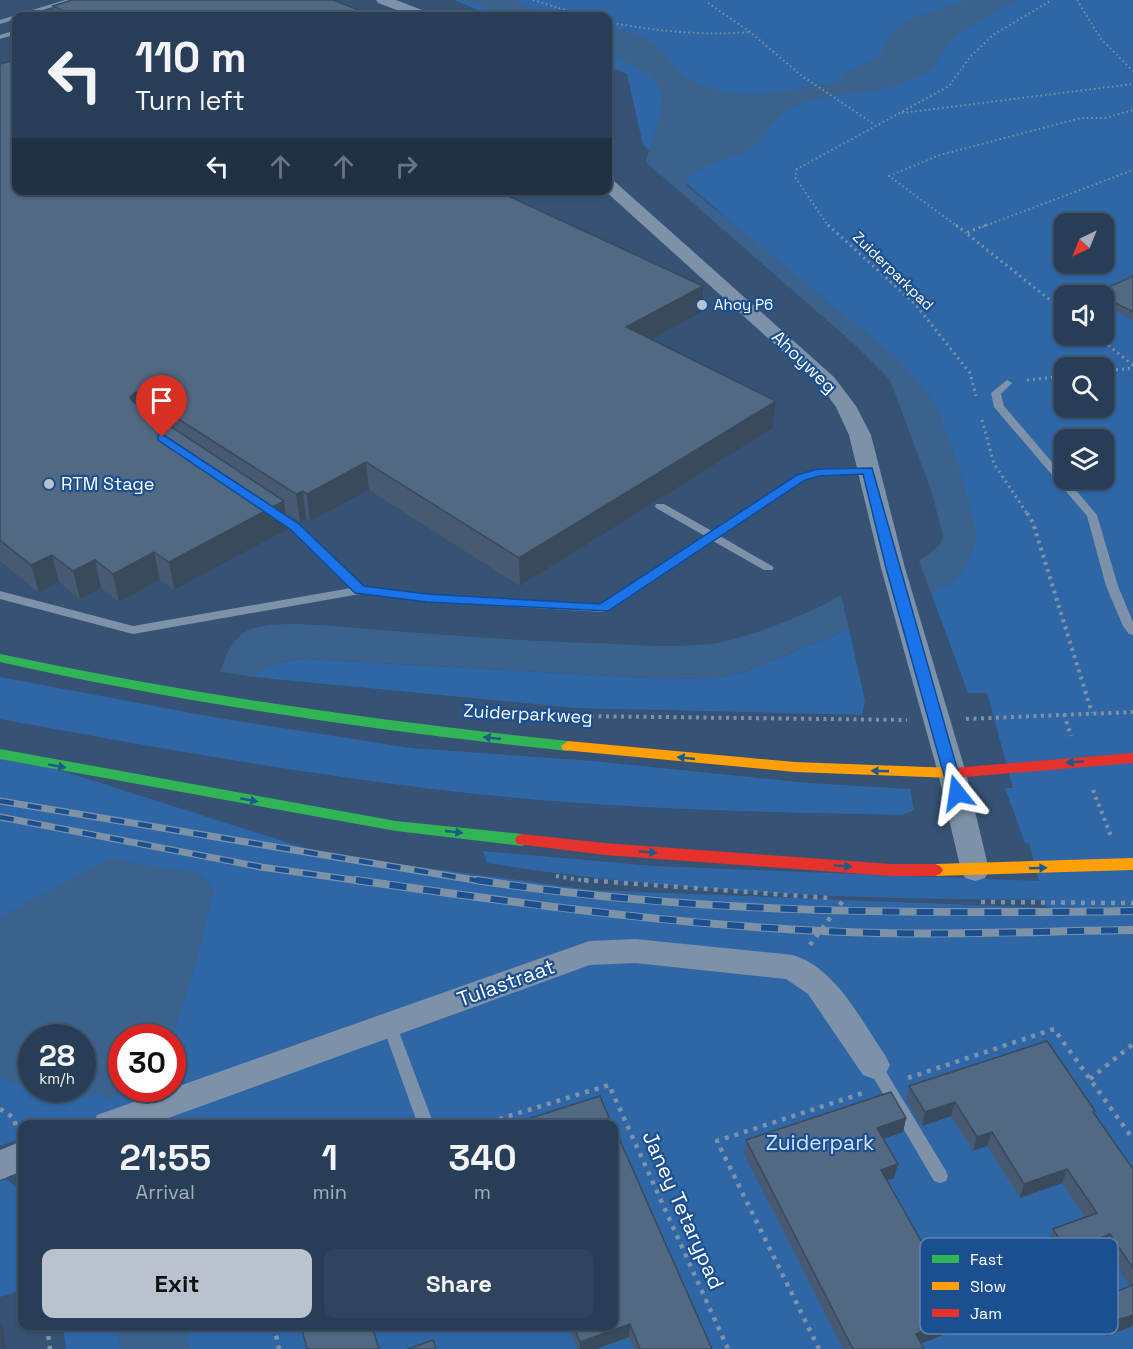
<!DOCTYPE html>
<style>
:root{--surface:#283e57;--page:#30455d;--text:#f1f3f6;--muted:#a5aeba;--line:#44576d;--accent:#b9c2ce}
body{margin:0;font-family:"Space Grotesk",sans-serif;background:var(--page);color:var(--text);height:100vh;display:flex;flex-direction:column;font-size:22px;white-space:nowrap}
*{box-sizing:border-box;margin:0}
p{font-size:20px;color:var(--muted)}
.icon{flex:none;width:33px;height:33px;fill:none;stroke:currentColor;stroke-width:2;stroke-linecap:round;stroke-linejoin:round}
.map{position:relative;flex:1;overflow:hidden}
.side{position:absolute;left:18px;top:1120px;width:600px;height:210px;display:flex;flex-direction:column;background:var(--surface);border-radius:12px;box-shadow:0 2px 4px #0004,0 0 0 2px var(--line)}
.side>*{flex:none}
.guide{position:absolute;left:12px;top:12px;width:600px;height:183px;border-radius:12px;box-shadow:0 2px 4px #0004,0 0 0 2px var(--line);background:#283e57;color:var(--text);overflow:hidden}
.needle{width:39px;rotate:223deg}
.controls{position:absolute;left:1054px;top:213px;display:grid;gap:12px}
.controls a{display:grid;place-items:center;width:60px;height:60px;border-radius:12px;background:var(--surface);box-shadow:0 2px 4px #0004,0 0 0 2px var(--line);font-size:30px}
.speed{position:absolute;left:18px;top:1024px;display:flex;gap:12px;font-size:30px;font-weight:700;text-align:center}
.speed>*{display:grid;place-content:center;width:78px;height:78px;border-radius:50%;background:var(--surface);box-shadow:0 2px 4px #0004,0 0 0 2px var(--line);line-height:1}
.speed small{font-size:15px;font-weight:400}
.speed .limit{border:9px solid #d22;background:#fff;color:#111}
.pin{position:absolute;display:grid;place-items:center;width:51px;height:51px;color:#fff;margin:-62px -26px;border-radius:50% 50% 50% 0;rotate:-45deg;box-shadow:0 0 6px #0007}
.pin .icon{rotate:45deg}
.me{position:absolute;width:66px;margin:-33px;rotate:345deg;stroke-linejoin:round;filter:drop-shadow(0 0 4px #0008)}
.turn{display:flex;align-items:center;gap:21px;height:126px;padding:0 24px;font-size:27px}
.turn .icon{width:78px;height:78px;stroke-width:2.5}
.turn b{display:block;font-size:42px;line-height:51px}
.lanes{display:flex;align-items:center;height:57px;padding:0 24px;background:#0003;justify-content:center;gap:30px;direction:ltr}
.lanes .off{opacity:.35}
.eta{display:flex;justify-content:space-evenly;align-items:center;height:102px;text-align:center}
.eta b{font-size:36px;font-weight:800;line-height:42px}
.button{display:flex;gap:12px;margin-top:auto;padding:12px 24px}
.button a{flex:1;height:69px;border-radius:12px;background:var(--accent);color:#111;font-size:24px;font-weight:800;line-height:69px;text-align:center}
.button a+a{background:var(--page);color:var(--text)}
.map>svg:first-child{display:block}
.green{fill:#2f66a5;fill-rule:evenodd}
.water{fill:#3b618d;fill-rule:evenodd}
.lines{fill:none;stroke-linecap:round;stroke-linejoin:round}
.path-far3{stroke:#7d92a8;stroke-width:2;stroke-dasharray:1.5 3;stroke-linecap:butt}
.path-far2{stroke:#7d92a8;stroke-width:3;stroke-dasharray:2 4;stroke-linecap:butt}
.path-far1{stroke:#7d92a8;stroke-width:4;stroke-dasharray:3 4.5;stroke-linecap:butt}
.path{stroke:#7d92a8;stroke-width:4.5;stroke-dasharray:4 6;stroke-linecap:butt}
.lane{fill:#7d92a8;fill-rule:evenodd}
.street{fill:#7d92a8;fill-rule:evenodd}
.fast{fill:#30b455;fill-rule:evenodd}
.slow{fill:#ff9f0a;fill-rule:evenodd}
.jam{fill:#e5322d;fill-rule:evenodd}
.rail-far1-casing{stroke:#7e92a7;stroke-width:7}
.rail-casing{stroke:#7e92a7;stroke-width:8}
.rail-far1{stroke:#1b4f8f;stroke-width:4.5;stroke-dasharray:14;stroke-linecap:butt}
.rail{stroke:#1b4f8f;stroke-width:6;stroke-dasharray:17;stroke-linecap:butt}
.wall{fill:#475a72}
.shaded-wall{fill:#394a5c}
.building{fill:#526984;stroke:#394a5c;stroke-width:1.5}
.oneway{fill:#1d5989}
.route{fill:#1a73e8;stroke:#114b97;stroke-width:1.5}
.poi-dot{fill:#b9c2ce;stroke:#1b4f8f;stroke-width:2}
.labels{text-anchor:middle;stroke-width:4.5;stroke-linejoin:round;paint-order:stroke}
.far-street-label{font-size:15px;fill:#fff;stroke:#1b4f8f}
.far-poi-label{font-size:15px;fill:#fff;stroke:#1b4f8f;text-anchor:start}
.street-label{font-size:18px;fill:#fff;stroke:#1b4f8f}
.poi-label{font-size:18px;fill:#fff;stroke:#1b4f8f;text-anchor:start}
.near-street-label{font-size:21px;fill:#fff;stroke:#1b4f8f}
.near-park-label{font-size:21px;fill:#cfe3fa;stroke:#1b4f8f}
.key{fill:#1b4f8f;stroke:#5f84b1;stroke-width:1.5}
.key-label{font-size:16px;fill:#fff}
</style>
<div class="map">
<svg width="1133" height="1349" viewBox="0 0 1133 1349">
<rect width="100%" height="100%" fill="#365274"/>
<g class="green">
<path d="M454,0H1133V1349H66L63,1326H614V1125H22V1138L0,1146V751L327,855L593,890L1047,908L1044,900C857,899 672,893 487,863L483,851L655,866L1039,881L1029,844L1025,843L1005,788H1013L987,693H968L931,593L953,582L959,573L903,392L765,252L643,145L627,74L608,66V16H492ZM1065,224H1104V262H1065ZM1065,296H1104V334H1065ZM1065,368H1104V406H1065ZM1065,440H1104V478H1065ZM32,1038H82V1089H32ZM122,1038H172V1089H122Z"/>
<path d="M849,629L865,701L862,715L576,708L254,677C269,663 286,661 306,659L667,679L717,678L747,671Z"/>
<path d="M0,677L218,718L411,748L593,761L809,783L910,789L914,810L902,815C743,812 582,808 424,788C282,770 141,745 0,719Z"/>
<polygon points="6,1179 16,1187 22,1238 22,1290 0,1297 0,1182"/>
</g>
<g class="water">
<polygon points="467,0 511,0 553,16 510,16"/>
<path d="M969,0H1017C998,11 976,21 958,35C939,51 940,68 913,79C876,95 834,91 797,105C773,114 765,142 742,153C728,160 692,167 686,182L688,187L896,357C909,372 923,386 934,403C944,420 978,521 976,539C974,552 962,575 952,583C946,587 938,590 931,593L919,561L940,545L943,535L931,490L890,380L853,343L646,162C665,94 682,85 608,53V27L632,33L655,44L685,76L701,85L726,93L763,95L836,82L846,72L869,62L882,53L890,33L896,28L914,18Z"/>
<path d="M841,595L849,629L747,671L717,678L667,679L306,659C286,661 269,663 254,677L220,672C227,654 232,637 251,629C283,618 347,628 382,630C453,636 525,641 596,643C634,645 672,648 710,644C741,641 814,612 841,595Z"/>
<path d="M113,857L127,862L199,873L214,890L195,966L172,1038H122V1089H124C121,1096 113,1097 106,1098L101,1093L69,1102L0,1078V917ZM32,1038H82V1089H32Z"/>
<polygon points="116,1326 186,1326 190,1349 120,1349"/>
</g>
<g class="lines">
<g class="path-far3">
<polyline points="533,0 585,16"/>
<polyline points="1077,0 1101,39 1133,71"/>
<polyline points="708,3 750,32 802,76 875,125"/>
<path d="M608,22C655,31 702,36 750,32"/>
<polyline points="902,113 1133,84"/>
<polyline points="829,227 795,177 797,169 949,86 970,57 993,35 1052,0"/>
<polyline points="958,227 889,176 940,155 1081,118 1105,118 1133,110"/>
<polyline points="982,227 1133,170"/>
</g>
<g class="path-far2">
<polyline points="828,225 915,304 970,373 976,396"/>
<polyline points="956,225 966,233"/>
<polyline points="986,225 966,233 1065,312"/>
<polyline points="1094,334 1133,365"/>
<polyline points="1104,371 1133,368"/>
<polyline points="1027,380 1065,376"/>
<polyline points="982,420 994,464 1028,515"/>
</g>
<g class="path-far1">
<polyline points="1027,513 1033,523 1092,713"/>
<polyline points="1064,714 1071,736"/>
<polyline points="576,716 907,720"/>
<polyline points="966,719 1133,712"/>
<polyline points="1093,790 1111,836"/>
<polyline points="556,876 593,882"/>
</g>
<g class="path">
<polyline points="584,880 829,898"/>
<polyline points="981,902 1133,903"/>
<polyline points="810,945 844,899"/>
<polyline points="908,1078 1054,1029 1133,1139"/>
<polyline points="1090,1079 1133,1044"/>
<polyline points="0,1109 14,1118 16,1128"/>
<polyline points="480,1125 609,1085 728,1349"/>
<polyline points="47,1326 50,1349"/>
<polyline points="274,1326 279,1349"/>
<polyline points="819,1349 717,1141 863,1093"/>
</g>
<g class="lane">
<polygon points="65,0 75,0 23,16 16,16 16,19 0,24 0,20"/>
<polygon points="16,30 16,34 0,39 0,35"/>
<polygon points="1007,380 1012,383 1001,394 1004,406 1097,515 1118,586 1133,622 1133,635 1129,634 1123,626 1106,586 1087,516 994,407 991,393"/>
<polygon points="868,468 873,471 872,473 818,475 805,480 720,536 772,566 774,568 772,570 764,570 713,541 603,612 427,602 360,594 133,634 0,599 0,591 133,626 351,588 291,528 270,514 269,512 274,509 299,524 363,587 427,594 601,604 705,536 656,508 655,506 656,504 664,504 712,531 797,476 817,469"/>
<polygon points="389,1018 394,1020 396,1024 434,1125 418,1125 382,1024 384,1020"/>
<polygon points="874,1059 879,1060 946,1171 948,1176 946,1181 940,1183 934,1181 869,1070 866,1065 869,1060"/>
</g>
<g class="street">
<polygon points="376,0 396,0 430,13 432,16 413,16 378,3"/>
<polygon points="608,180 614,181 834,377 856,406 871,435 905,568 966,773 989,870 985,878 975,881 965,878 961,870 938,773 881,568 849,435 836,407 820,385 604,190 608,190"/>
<path d="M635,939L793,955C837,969 860,1019 885,1055L890,1065L885,1075L874,1079L863,1075L808,994L786,979L635,963L590,965L149,1125H92L97,1115L578,945L589,941Z"/>
<polygon points="22,1141 22,1171 0,1180 0,1150"/>
</g>
<g class="fast">
<path d="M0,654C188,694 377,721 568,741L575,746L568,751C377,731 188,704 0,662Z"/>
<polygon points="0,749 396,821 522,834 527,836 529,840 527,844 522,846 396,831 0,759"/>
</g>
<g class="slow">
<polygon points="568,741 795,762 953,768 958,769 960,773 958,777 953,778 795,772 563,750 561,746"/>
<polygon points="1133,858 1133,870 935,876 930,874 927,870 930,866 935,864"/>
</g>
<g class="jam">
<polygon points="1133,753 1133,763 953,778 948,777 946,773 948,769 953,768"/>
<polygon points="522,834 605,843 891,864 935,864 940,866 943,870 940,874 935,876 891,876 605,855 517,844 515,840 517,836"/>
</g>
<g class="rail-far1-casing">
<g id="rail-far1">
<polyline points="0,801 486,882"/>
<polyline points="0,817 261,867 367,882"/>
</g>
</g>
<g class="rail-casing">
<g id="rail">
<path d="M356,880C529,905 704,929 879,933C964,935 1049,931 1133,930"/>
<path d="M476,880C694,914 913,914 1133,911"/>
</g>
</g>
<use href="#rail-far1" class="rail-far1"/>
<use href="#rail" class="rail"/>
</g>
<g class="wall">
<polygon points="53,6 374,16 48,16 54,14"/>
<polygon points="0,64 702,312 651,339 776,401 773,428 520,586 369,490 310,521 306,519 300,522 286,513 288,529 174,590 160,580 119,602 101,588 80,599 59,582 39,593 0,561"/>
<polygon points="1133,276 1133,320 1104,305 1104,296 1095,296 1096,293"/>
<polygon points="909,1086 1094,1114 1133,1169 1133,1326 1106,1336 1091,1312 1097,1299 1130,1287 1105,1248 1061,1265 1048,1243 1053,1229 1085,1217 1062,1183 1020,1198 987,1146 973,1151 951,1116 922,1126 906,1100"/>
<polygon points="906,1118 903,1132 883,1139 894,1178 887,1180 963,1315 959,1329 921,1343 924,1349 843,1349 744,1154 746,1140"/>
<polygon points="614,1127 712,1349 634,1349 629,1337 596,1349 577,1349 569,1326 614,1326"/>
</g>
<g class="shaded-wall">
<polygon points="703,286 702,312 626,353 626,327"/>
<polygon points="136,392 142,419 130,397"/>
<polygon points="776,401 773,428 520,586 519,558"/>
<polygon points="366,462 369,490 310,521 307,494"/>
<polygon points="303,491 306,519 300,522 296,494"/>
<polygon points="284,501 288,529 174,590 169,562"/>
<polygon points="154,552 160,580 119,602 113,574"/>
<polygon points="52,555 59,582 39,593 31,565"/>
<polygon points="95,560 101,588 80,599 73,571"/>
<polygon points="955,1102 951,1116 922,1126 925,1112"/>
<polygon points="906,1118 903,1132 874,1142 877,1128"/>
<polygon points="992,1132 987,1146 973,1151 977,1137"/>
<polygon points="898,1164 894,1178 878,1183 881,1170"/>
<polygon points="1067,1169 1062,1183 1020,1198 1024,1184"/>
<polygon points="1110,1234 1105,1248 1061,1265 1067,1251"/>
<polygon points="963,1315 959,1329 912,1347 916,1334"/>
<polygon points="1133,1315 1133,1326 1106,1336 1112,1322"/>
<polygon points="0,1321 3,1328 6,1349 1,1349"/>
<polygon points="630,1324 629,1337 596,1349 580,1349 580,1342"/>
</g>
<g class="building">
<polygon points="72,0 333,0 374,16 48,16 64,11 53,6"/>
<polygon points="16,60 16,190 495,190 703,286 626,327 776,401 519,558 366,462 307,494 303,491 296,494 136,392 130,397 132,401 284,501 169,562 154,552 113,574 95,560 73,571 52,555 31,565 0,540 0,64"/>
<polygon points="1133,276 1133,312 1104,297 1104,296 1101,296 1096,293"/>
<polygon points="1047,1041 1095,1111 1093,1112 1133,1169 1133,1268 1110,1234 1067,1251 1053,1229 1097,1213 1067,1169 1024,1184 992,1132 977,1137 955,1102 925,1112 909,1086"/>
<polygon points="891,1092 906,1118 877,1128 898,1164 881,1170 963,1315 916,1334 924,1349 853,1349 746,1140"/>
<polygon points="600,1096 612,1125 509,1125"/>
<polygon points="614,1127 712,1349 640,1349 630,1324 580,1342 574,1326 614,1326"/>
<polygon points="1133,1285 1133,1315 1112,1322 1097,1299"/>
<polygon points="301,1326 372,1326 379,1349 307,1349"/>
<polygon points="433,1340 436,1349 408,1349"/>
</g>
<defs><path id="oneway-solid" d="M-6-.8H1V-3.2L6.5 0L1 3.2V.8H-6Z" transform="scale(1.5)"/></defs>
<g class="oneway">
<use href="#oneway-solid" transform="translate(492 738) rotate(-174)"/>
<use href="#oneway-solid" transform="translate(686 758) rotate(-174)"/>
<use href="#oneway-solid" transform="translate(1075 762) rotate(176)"/>
<use href="#oneway-solid" transform="translate(57 766) rotate(10)"/>
<use href="#oneway-solid" transform="translate(880 771) rotate(-178)"/>
<use href="#oneway-solid" transform="translate(249 800) rotate(10)"/>
<use href="#oneway-solid" transform="translate(454 832) rotate(6)"/>
<use href="#oneway-solid" transform="translate(648 852) rotate(4)"/>
<use href="#oneway-solid" transform="translate(843 866) rotate(4)"/>
<use href="#oneway-solid" transform="translate(1038 868) rotate(-2)"/>
</g>
<polygon class="route" points="162,434 299,524 364,586 427,594 600,604 797,475 818,469 872,468 964,793 957,798 949,793 886,568 863,474 819,476 805,480 608,611 427,602 355,593 290,529 158,440 158,435"/>
<g class="poi-dot">
<circle cx="702" cy="305" r="6"/>
<circle cx="49" cy="484" r="6"/>
</g>
<g class="labels">
<g class="far-street-label">
<text transform="translate(893 271) rotate(44)" y="5">Zuiderparkpad</text>
</g>
<g class="far-poi-label">
<text x="714" y="310">Ahoy P6</text>
</g>
<g class="street-label">
<text transform="translate(804 362) rotate(44)" y="6">Ahoyweg</text>
<text transform="translate(528 714) rotate(3)" y="6">Zuiderparkweg</text>
</g>
<g class="poi-label">
<text x="61" y="490">RTM Stage</text>
</g>
<g class="near-street-label">
<text transform="translate(506 983) rotate(-20)" y="7">Tulastraat</text>
<text transform="translate(683 1210) rotate(66)" y="7">Janey Tetarypad</text>
</g>
<g class="near-park-label">
<text x="820" y="1150">Zuiderpark</text>
</g>
</g>
<rect x="920" y="1238" width="198" height="96" rx="9" class="key"/>
<rect x="932" y="1255" width="27" height="8" fill="#30b455"/>
<rect x="932" y="1282" width="27" height="8" fill="#ff9f0a"/>
<rect x="932" y="1309" width="27" height="8" fill="#e5322d"/>
<g class="key-label">
<text x="970" y="1265">Fast</text>
<text x="970" y="1292">Slow</text>
<text x="970" y="1319">Jam</text>
</g>
</svg>
<div class="controls">
<a><svg class="needle" viewBox="-14 -14 28 28"><path d="M0-13l5 13h-10z" fill="#e53935"/><path d="M0 13l5-13h-10z" fill="#a5aeba"/></svg></a>
<a><svg class="icon" aria-label="sound" viewBox="0 0 24 24"><path d="M4 9h4l5-4v14l-5-4H4zM17 9q2 3 0 6"/></svg></a>
<a><svg class="icon" aria-label="search" viewBox="0 0 24 24"><circle cx="10" cy="10" r="6"/><path d="M15 15l6 6"/></svg></a>
<a><svg class="icon" aria-label="layers" viewBox="0 0 24 24"><path d="M12 4l9 5-9 5-9-5zM3 14l9 5 9-5"/></svg></a>
</div>
<div class="speed"><div>28<small>km/h</small></div><div class="limit">30</div></div>
<div class="pin" style="left:162px;top:437px;background:#d93025"><svg class="icon" aria-label="arrive" viewBox="0 0 24 24"><path d="M6 21V4h12l-3 4 3 4H6"/></svg></div>
<svg class="me" style="left:957px;top:793px" viewBox="-20 -20 40 40"><path d="M0-17L14 15 0 8-14 15z" fill="#1a73e8" stroke="#fff" stroke-width="4"/></svg>
<div class="guide">
<div class="turn"><svg class="icon" aria-label="left" viewBox="0 0 24 24"><path d="M17 20v-9H6M10 6l-5 5 5 5"/></svg><div><b>110 m</b>Turn left</div></div>
<div class="lanes"><svg class="icon" aria-label="left" viewBox="0 0 24 24"><path d="M17 20v-9H6M10 6l-5 5 5 5"/></svg><svg class="icon off" aria-label="ahead" viewBox="0 0 24 24"><path d="M12 20V5M6 11l6-6 6 6"/></svg><svg class="icon off" aria-label="ahead" viewBox="0 0 24 24"><path d="M12 20V5M6 11l6-6 6 6"/></svg><svg class="icon off" aria-label="right" viewBox="0 0 24 24"><path d="M7 20v-9h11M14 6l5 5-5 5"/></svg></div>
</div>
<section class="side">
<div class="eta">
<div><b>21:55</b><p>Arrival</p></div>
<div><b>1</b><p>min</p></div>
<div><b>340</b><p>m</p></div>
</div>
<div class="button"><a>Exit</a><a>Share</a></div>
</section>
</div>
